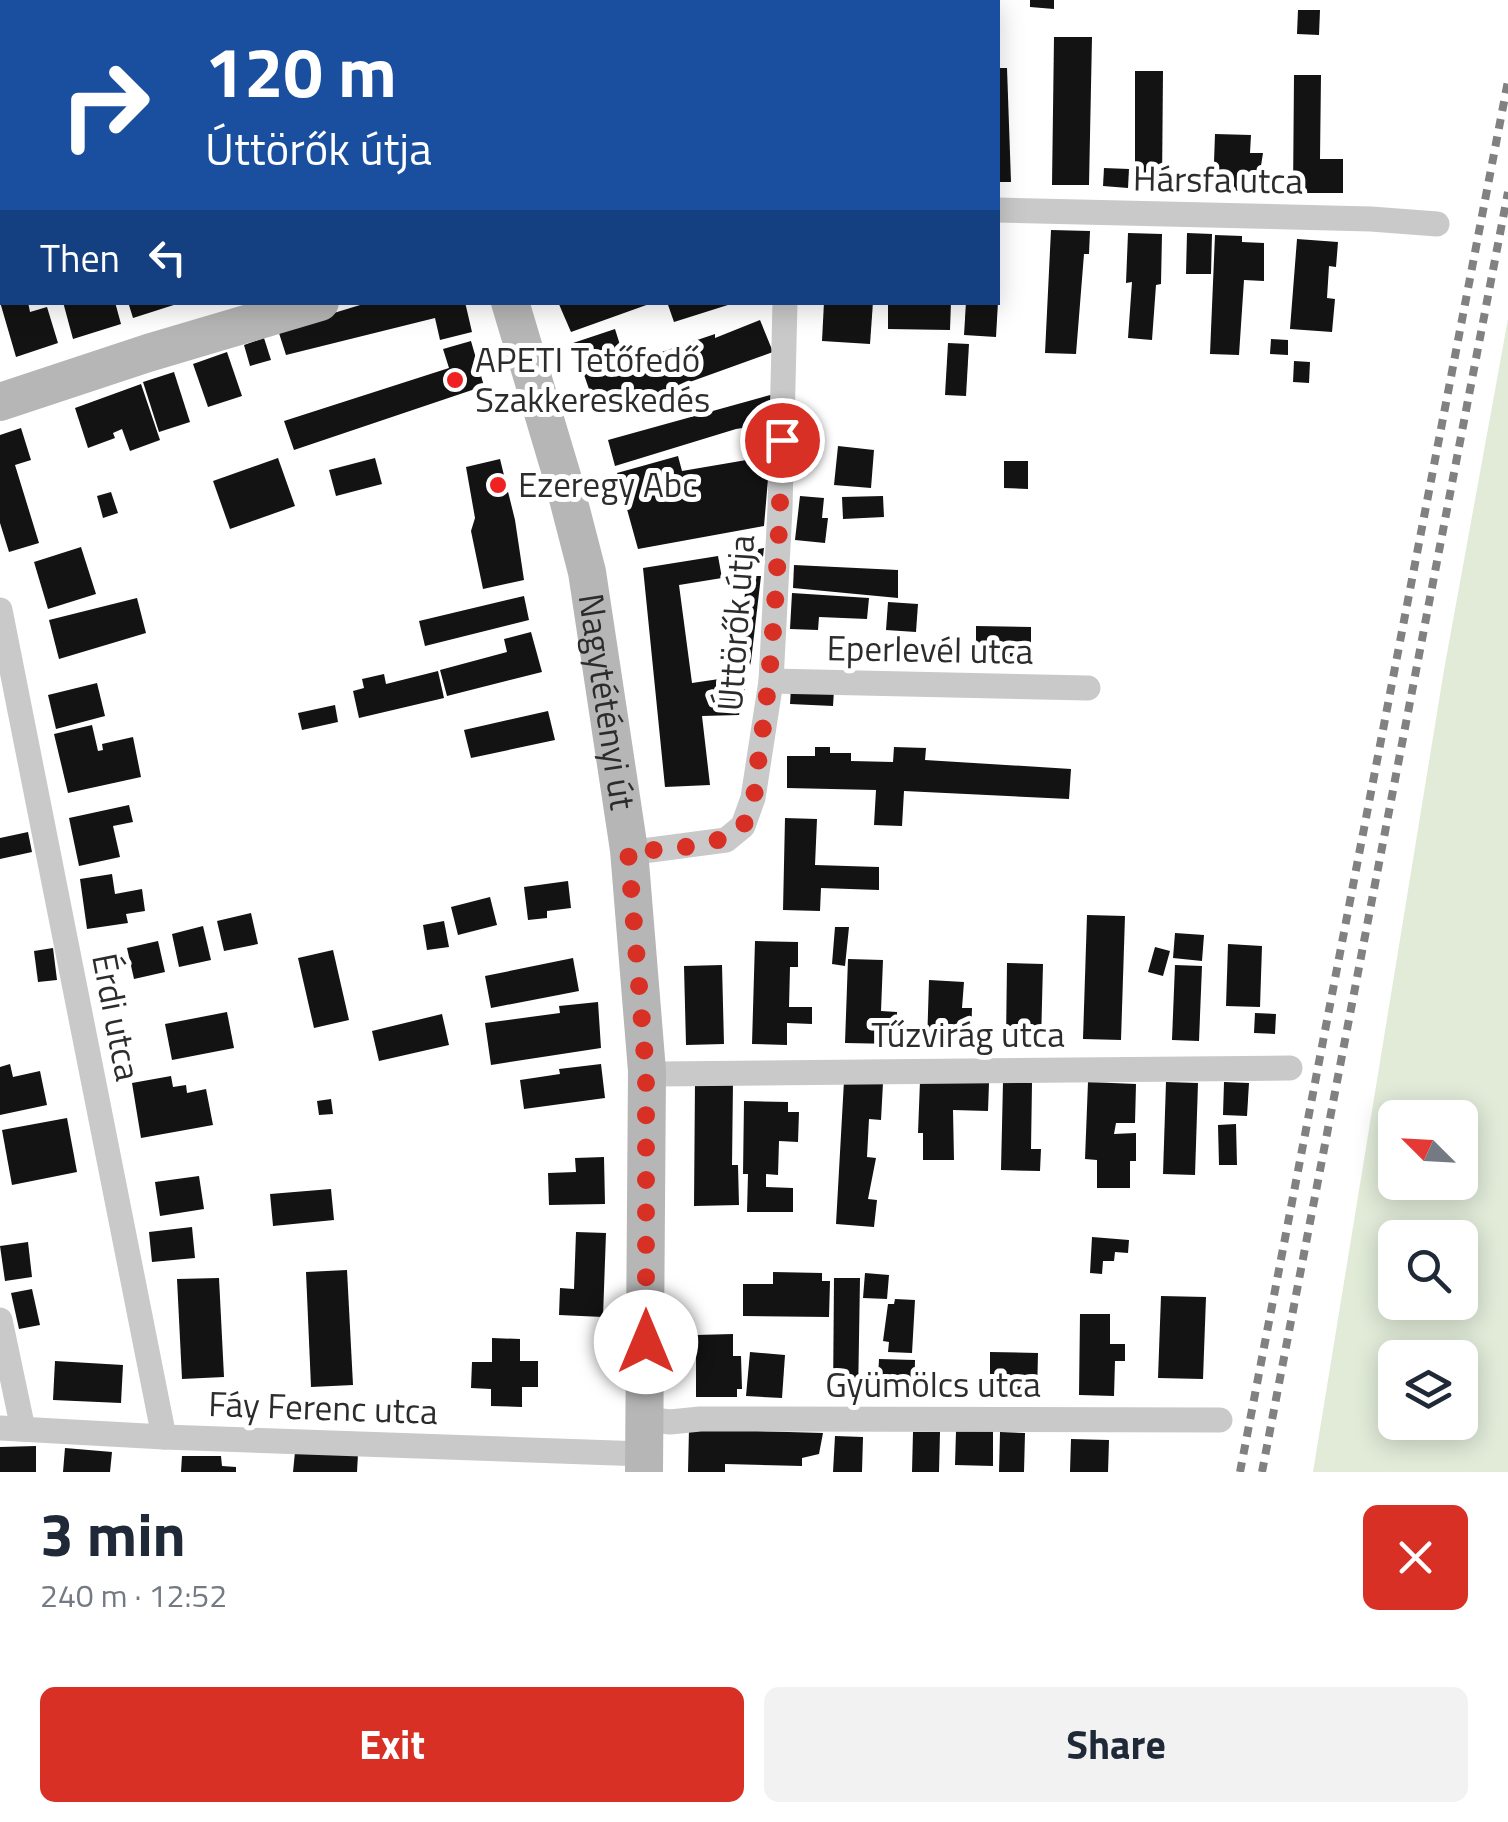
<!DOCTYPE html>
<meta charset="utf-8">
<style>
:root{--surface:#fff;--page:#f2f2f3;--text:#1f2937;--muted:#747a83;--accent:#d93025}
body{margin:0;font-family:"Titillium Web",sans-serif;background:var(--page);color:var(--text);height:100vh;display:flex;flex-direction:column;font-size:38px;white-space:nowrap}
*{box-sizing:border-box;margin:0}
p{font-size:32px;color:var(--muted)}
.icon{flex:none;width:55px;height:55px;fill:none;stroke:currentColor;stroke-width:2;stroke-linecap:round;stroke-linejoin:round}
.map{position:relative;height:1472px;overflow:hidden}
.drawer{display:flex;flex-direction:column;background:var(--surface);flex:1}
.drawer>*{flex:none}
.guide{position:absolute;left:0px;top:0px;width:1000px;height:305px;box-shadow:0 5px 25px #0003;background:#1a4fa0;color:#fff;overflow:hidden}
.needle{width:65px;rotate:294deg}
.buttons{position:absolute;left:1378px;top:1100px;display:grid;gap:20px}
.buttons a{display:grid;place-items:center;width:100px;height:100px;border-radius:15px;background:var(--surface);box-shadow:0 5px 25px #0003;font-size:50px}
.pin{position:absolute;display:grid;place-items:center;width:85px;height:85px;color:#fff;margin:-42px;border:5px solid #fff;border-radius:50%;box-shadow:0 2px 10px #0007}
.me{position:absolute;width:110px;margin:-55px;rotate:0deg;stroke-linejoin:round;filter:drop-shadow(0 0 8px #0008)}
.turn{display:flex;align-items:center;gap:35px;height:210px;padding:0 40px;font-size:45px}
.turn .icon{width:130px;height:130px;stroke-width:2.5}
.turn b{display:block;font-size:70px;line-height:85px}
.then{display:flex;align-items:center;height:95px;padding:0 40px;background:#0003;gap:20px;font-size:38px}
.round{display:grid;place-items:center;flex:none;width:105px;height:105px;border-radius:15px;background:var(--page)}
.head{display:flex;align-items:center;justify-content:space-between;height:170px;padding:0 40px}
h1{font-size:60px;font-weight:700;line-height:75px}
.cta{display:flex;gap:20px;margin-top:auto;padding:20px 40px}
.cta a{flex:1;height:115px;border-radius:15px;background:var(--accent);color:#fff;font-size:40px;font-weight:700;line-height:115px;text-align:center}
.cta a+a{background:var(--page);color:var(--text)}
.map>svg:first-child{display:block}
.green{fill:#e1ebd8;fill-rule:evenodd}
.building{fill:#131313}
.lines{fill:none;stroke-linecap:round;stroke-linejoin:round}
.street{stroke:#c9c9c9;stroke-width:25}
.secondary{stroke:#b6b6b6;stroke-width:38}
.rail{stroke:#818181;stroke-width:8;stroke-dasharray:10 8;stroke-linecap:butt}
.route{stroke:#d93025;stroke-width:18;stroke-dasharray:0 32.4}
.poi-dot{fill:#f02121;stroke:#fff;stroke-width:4}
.labels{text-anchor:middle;stroke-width:10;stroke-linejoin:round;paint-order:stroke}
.street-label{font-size:35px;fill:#2c2c2c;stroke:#fff}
.poi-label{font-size:35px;fill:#2c2c2c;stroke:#fff;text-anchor:start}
</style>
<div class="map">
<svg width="1508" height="1472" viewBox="0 0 1508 1472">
<rect width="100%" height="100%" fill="#fff"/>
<path class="green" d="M1508,319V1472H1313L1444,670ZM1395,1118H1460V1182H1395ZM1395,1238H1460V1302H1395ZM1395,1358H1460V1422H1395Z"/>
<g class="building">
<polygon points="1030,0 1054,0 1054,9 1030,7"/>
<polygon points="1298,10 1320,10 1319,35 1297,34"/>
<polygon points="1054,37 1092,37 1089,185 1052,185"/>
<polygon points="998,68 1007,68 1011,182 998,182"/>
<polygon points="1135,71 1163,71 1162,184 1135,184"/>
<polygon points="1294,75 1321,75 1320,159 1343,159 1343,193 1293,193"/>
<polygon points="1215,134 1251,135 1250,153 1263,153 1257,191 1213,190"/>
<polygon points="1104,168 1129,169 1128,188 1103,186"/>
<polygon points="1051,230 1090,231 1089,254 1084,254 1076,354 1045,353"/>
<polygon points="1128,233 1162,234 1161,284 1156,285 1152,340 1128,338 1132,282 1126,283"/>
<polygon points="1187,233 1212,234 1211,274 1186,274"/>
<polygon points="1215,235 1242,236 1242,242 1264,243 1264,281 1244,280 1239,355 1210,354"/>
<polygon points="1297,239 1338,242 1336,267 1329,266 1327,298 1335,299 1332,332 1290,329"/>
<polygon points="0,302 28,302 30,312 47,307 58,343 16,357"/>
<polygon points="63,302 115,302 121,324 73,339"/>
<polygon points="128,302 180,302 180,303 133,318"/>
<polygon points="370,302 465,302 472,332 440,340 435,318 286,355 278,330"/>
<polygon points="558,302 652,302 652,303 571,332"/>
<polygon points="667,302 731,302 731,304 674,322"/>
<polygon points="824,302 873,302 870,344 822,341"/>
<polygon points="888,302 951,302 950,330 888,329"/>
<polygon points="966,302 998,302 996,337 964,335"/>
<polygon points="760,320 773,352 598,415 573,343 615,329 626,364 715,334 715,338"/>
<polygon points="264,338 271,360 250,366 244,345"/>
<polygon points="1271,339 1288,340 1288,355 1270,354"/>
<polygon points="471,341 484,386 294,450 284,421 449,368 443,349"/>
<polygon points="948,343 969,344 966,396 945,395"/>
<polygon points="227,352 242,396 208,407 193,364"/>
<polygon points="1294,361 1310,362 1309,383 1293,382"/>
<polygon points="174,372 190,422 159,432 143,382"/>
<polygon points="141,384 160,440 130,451 122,429 113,433 115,438 88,448 75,408"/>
<polygon points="774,394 773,423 736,429 615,466 608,440"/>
<polygon points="21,428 31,460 15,465 39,543 9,552 0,523 0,435"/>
<polygon points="838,446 874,450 871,488 834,485"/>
<polygon points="678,456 682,471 770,456 764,526 638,549 617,473"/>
<polygon points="278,458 295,506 230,529 213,481"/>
<polygon points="375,458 382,484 336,496 329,470"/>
<polygon points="500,459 515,520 524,580 483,589 471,531 475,518 466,467"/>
<polygon points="1004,461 1028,461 1028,489 1004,488"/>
<polygon points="111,492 118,513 103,518 97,496"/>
<polygon points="800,496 824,498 822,518 828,518 825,543 795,540"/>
<polygon points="883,496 884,517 843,519 842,497"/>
<polygon points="81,547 96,594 48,609 34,562"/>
<polygon points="764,548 762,565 733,569 731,554"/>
<polygon points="718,556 722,578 679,585 692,683 726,678 725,662 737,661 747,576 761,576 751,661 739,715 702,716 710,785 665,787 643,568"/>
<polygon points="794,565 898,570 898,598 793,588"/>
<polygon points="792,593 869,598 867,619 819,617 818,630 790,629"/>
<polygon points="524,596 529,620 425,646 419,621"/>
<polygon points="137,598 146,633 59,659 49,620"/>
<polygon points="888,602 918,604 916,632 886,630"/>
<polygon points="976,626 1031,627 1031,658 976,658"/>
<polygon points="531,632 542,672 447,696 440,670 507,652 504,639"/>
<polygon points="438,671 444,698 359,718 353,691 364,688 362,679 384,674 386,684"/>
<polygon points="97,683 105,716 56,729 48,695"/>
<polygon points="791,687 834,690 833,706 790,704"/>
<polygon points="335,705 338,722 302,730 298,713"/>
<polygon points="548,711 555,740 471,758 464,730"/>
<polygon points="92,725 98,751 103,750 102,744 133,737 141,777 68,793 54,734"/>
<polygon points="815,747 830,747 830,753 851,753 851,761 893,762 894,747 926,748 925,760 1071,769 1069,799 904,791 902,826 874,825 876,790 787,788 787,756 815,756"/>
<polygon points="129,805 133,822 113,826 120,857 79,866 69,818"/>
<polygon points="785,818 817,819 815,865 879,867 879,890 821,888 820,911 783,910"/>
<polygon points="28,832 32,852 0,859 0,838"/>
<polygon points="112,874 115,894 142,889 145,911 126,914 128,923 87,929 80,879"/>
<polygon points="568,881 571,908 547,911 547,918 528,920 524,887"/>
<polygon points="490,897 497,925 458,935 451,907"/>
<polygon points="251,913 258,944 224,951 217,921"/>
<polygon points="1087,915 1125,916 1121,1040 1083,1039"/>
<polygon points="444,921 449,947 427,950 423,925"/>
<polygon points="203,926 211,960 179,967 172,934"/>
<polygon points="835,927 849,927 845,966 832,964"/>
<polygon points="1175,933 1204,935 1202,961 1173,958"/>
<polygon points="158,941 165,972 134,979 127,948"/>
<polygon points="755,941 798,942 798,967 790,967 789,1007 812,1007 812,1024 787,1023 787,1045 752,1044"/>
<polygon points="1228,944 1262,946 1260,1007 1226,1006"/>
<polygon points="1155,947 1170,951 1163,976 1148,972"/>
<polygon points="53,948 57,980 38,982 34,951"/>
<polygon points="333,950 349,1020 314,1028 298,958"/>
<polygon points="573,958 579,991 491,1008 485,976"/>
<polygon points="848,959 883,960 881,1011 897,1012 896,1044 845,1043"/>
<polygon points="1007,963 1043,964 1041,1042 1006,1042"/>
<polygon points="722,965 724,1044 686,1045 684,966"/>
<polygon points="1175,965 1202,966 1199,1041 1172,1040"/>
<polygon points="929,980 964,982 962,1008 972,1008 971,1040 962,1040 961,1046 927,1045"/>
<polygon points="598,1002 601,1048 491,1065 485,1023 560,1013 559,1006"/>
<polygon points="227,1012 234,1048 172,1060 165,1024"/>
<polygon points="1255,1013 1276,1014 1275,1034 1254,1033"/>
<polygon points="442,1014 449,1045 379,1061 372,1031"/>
<polygon points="10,1064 13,1077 40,1071 47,1105 0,1115 0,1067"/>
<polygon points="601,1064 605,1098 524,1109 520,1080 560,1074 559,1069"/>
<polygon points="171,1076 173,1087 186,1085 187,1093 206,1089 213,1125 141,1138 132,1083"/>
<polygon points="695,1081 733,1081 732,1165 738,1165 739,1205 694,1206"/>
<polygon points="844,1081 883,1083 881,1120 869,1119 867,1157 876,1158 868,1199 877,1200 874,1227 836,1224"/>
<polygon points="920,1081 989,1083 988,1111 953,1110 954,1160 923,1160 923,1133 918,1133"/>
<polygon points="1003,1082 1032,1083 1031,1149 1041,1149 1040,1171 1001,1170"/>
<polygon points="1088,1082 1136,1084 1135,1123 1116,1123 1114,1134 1136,1133 1136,1161 1130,1161 1130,1188 1097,1188 1097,1160 1085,1159"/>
<polygon points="1166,1082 1198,1083 1195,1175 1163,1174"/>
<polygon points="1224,1082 1249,1083 1247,1116 1223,1115"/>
<polygon points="331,1099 333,1114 319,1115 317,1101"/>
<polygon points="744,1101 788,1102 788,1112 799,1112 798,1142 779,1141 778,1175 766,1174 766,1187 793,1188 793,1212 747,1212 748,1174 743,1174"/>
<polygon points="67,1118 77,1172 12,1185 2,1130"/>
<polygon points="1236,1124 1237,1165 1219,1165 1218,1125"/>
<polygon points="604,1157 605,1204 549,1205 548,1173 576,1172 575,1158"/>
<polygon points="199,1176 204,1209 160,1216 155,1182"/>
<polygon points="331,1189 334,1220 273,1226 270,1194"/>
<polygon points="192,1227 195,1258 152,1262 149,1232"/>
<polygon points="576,1232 606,1233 603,1317 559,1315 560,1288 574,1289"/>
<polygon points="1092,1237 1129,1240 1128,1253 1115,1252 1114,1261 1103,1261 1102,1274 1090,1273"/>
<polygon points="28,1242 32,1277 5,1281 0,1246"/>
<polygon points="347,1270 353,1385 311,1387 306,1272"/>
<polygon points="773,1272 822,1273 822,1281 830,1281 829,1317 743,1316 743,1284 773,1284"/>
<polygon points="865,1273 889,1275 887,1299 863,1298"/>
<polygon points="219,1278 224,1377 182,1379 177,1279"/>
<polygon points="834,1278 860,1278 858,1398 833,1398"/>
<polygon points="32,1289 40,1325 19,1329 11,1293"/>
<polygon points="1161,1296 1206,1297 1203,1379 1158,1378"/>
<polygon points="895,1299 915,1300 912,1353 888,1352 889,1342 883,1341 888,1304 894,1304"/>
<polygon points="1080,1314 1110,1314 1110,1344 1125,1344 1125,1361 1115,1361 1114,1396 1079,1395"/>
<polygon points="733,1334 733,1356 741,1356 742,1389 737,1389 737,1397 696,1397 696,1335"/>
<polygon points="492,1338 520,1339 520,1361 538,1361 538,1387 522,1387 522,1407 491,1406 491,1389 471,1388 472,1362 492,1362"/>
<polygon points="750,1352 785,1355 782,1398 746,1396"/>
<polygon points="990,1352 1038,1353 1037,1397 990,1396"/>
<polygon points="879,1359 915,1360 914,1400 877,1399"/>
<polygon points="55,1361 123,1365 121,1403 53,1400"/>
<polygon points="689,1429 823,1433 819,1454 802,1458 802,1466 725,1464 725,1472 688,1472"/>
<polygon points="956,1431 993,1431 993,1466 955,1465"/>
<polygon points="913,1432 940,1432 939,1472 912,1472"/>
<polygon points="1000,1432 1025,1433 1024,1472 999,1472"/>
<polygon points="835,1436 863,1437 862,1472 833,1472"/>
<polygon points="1071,1439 1109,1440 1108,1472 1070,1472"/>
<polygon points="36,1446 36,1472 0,1472 0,1447"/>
<polygon points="65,1448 112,1452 110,1472 63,1472"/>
<polygon points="295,1452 358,1454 357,1472 293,1472"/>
<polygon points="182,1456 221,1456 222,1466 236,1467 236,1472 181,1472"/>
</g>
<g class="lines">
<g class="street">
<polyline points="795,2 795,0"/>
<polyline points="998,210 1371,219 1437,224"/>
<polyline points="0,610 164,1437"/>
<polyline points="771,681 1088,688"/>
<polyline points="629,850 643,851 726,840 743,826 753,798 771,681 780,508 785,302"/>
<polyline points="647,1071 660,1074 1290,1068"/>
<polyline points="0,1320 23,1429"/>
<polyline points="645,1419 670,1422 700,1419 1220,1420"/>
<polyline points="0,1428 164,1437 644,1454"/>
</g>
<g class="secondary">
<polyline points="392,0 393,2"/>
<path id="s1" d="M510,302L564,483L587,572L629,850L647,1071L644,1472"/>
<polyline points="0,402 148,353 320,302"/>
</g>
<g class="rail">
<polyline points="1240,1472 1508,81"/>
<polyline points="1262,1472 1508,192"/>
</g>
</g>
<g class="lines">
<path class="route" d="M646,1342V1071L628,850C653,852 723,846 740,829C756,813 756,776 759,755C775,651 779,545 782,440"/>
</g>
<g class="poi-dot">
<circle cx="455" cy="380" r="10"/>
<circle cx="498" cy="485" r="10"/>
</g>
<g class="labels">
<g class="street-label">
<text transform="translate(1218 180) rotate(1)" y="12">Hársfa utca</text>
<text transform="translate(736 623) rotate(-86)" y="12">Úttörők útja</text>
<text transform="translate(930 650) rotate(1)" y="12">Eperlevél utca</text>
<text dy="12" stroke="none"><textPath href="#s1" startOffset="412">Nagytétényi út</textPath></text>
<text transform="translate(116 1017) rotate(79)" y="12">Érdi utca</text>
<text x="968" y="1047">Tűzvirág utca</text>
<text x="933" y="1397">Gyümölcs utca</text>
<text transform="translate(323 1408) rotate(2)" y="12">Fáy Ferenc utca</text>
</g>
<g class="poi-label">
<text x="475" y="372">APETI Tetőfedő<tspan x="475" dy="40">Szakkereskedés</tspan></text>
<text x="518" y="497">Ezeregy Abc</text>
</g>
</g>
</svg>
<div class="buttons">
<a><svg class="needle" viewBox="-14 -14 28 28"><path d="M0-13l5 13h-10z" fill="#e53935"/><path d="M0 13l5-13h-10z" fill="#747a83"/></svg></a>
<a><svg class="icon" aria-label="search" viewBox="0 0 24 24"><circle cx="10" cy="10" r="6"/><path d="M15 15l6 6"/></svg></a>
<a><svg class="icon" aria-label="layers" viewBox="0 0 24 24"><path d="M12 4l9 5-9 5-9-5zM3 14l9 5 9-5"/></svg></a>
</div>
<div class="pin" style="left:782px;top:440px;background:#d93025"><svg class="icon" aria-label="arrive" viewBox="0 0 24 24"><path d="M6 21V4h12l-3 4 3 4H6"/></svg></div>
<svg class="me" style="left:646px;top:1342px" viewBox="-20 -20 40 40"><circle r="19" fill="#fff"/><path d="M0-13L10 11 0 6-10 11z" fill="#d93025"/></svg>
<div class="guide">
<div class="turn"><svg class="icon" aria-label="right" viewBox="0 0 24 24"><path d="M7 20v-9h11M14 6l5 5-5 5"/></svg><div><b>120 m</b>Úttörők útja</div></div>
<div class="then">Then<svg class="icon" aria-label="left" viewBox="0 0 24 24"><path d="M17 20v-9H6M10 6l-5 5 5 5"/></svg></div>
</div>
</div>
<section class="drawer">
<div class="head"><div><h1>3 min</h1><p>240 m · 12:52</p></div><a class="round" style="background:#d93025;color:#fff"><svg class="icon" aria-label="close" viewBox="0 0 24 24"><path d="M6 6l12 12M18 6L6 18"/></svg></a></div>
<div class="cta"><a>Exit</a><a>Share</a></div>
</section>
